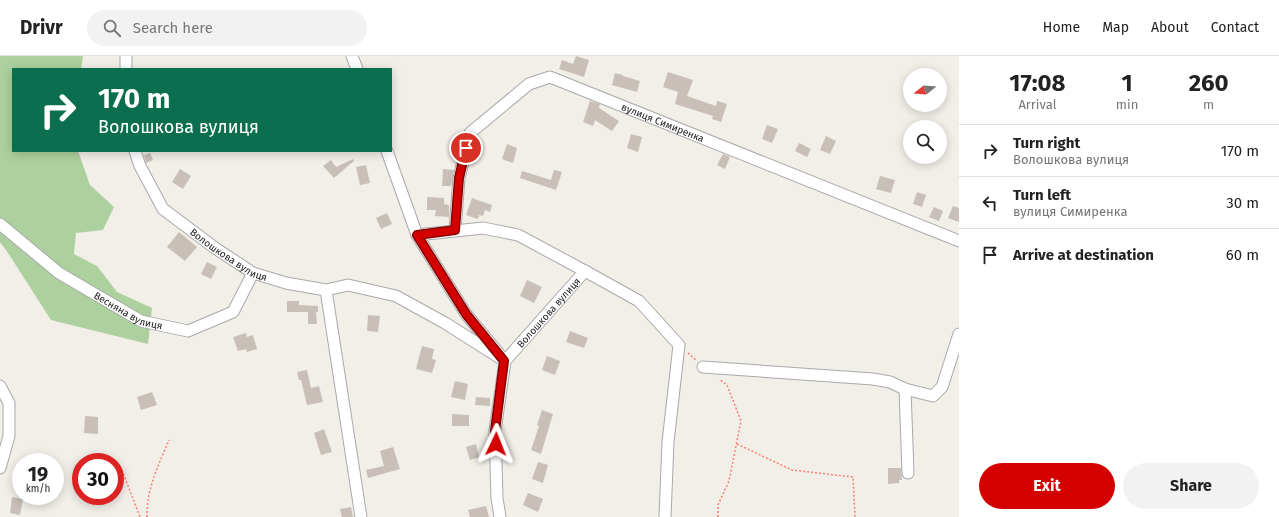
<!DOCTYPE html>
<meta charset="utf-8">
<style>
:root{--surface:#fff;--page:#f2f2f2;--text:#222;--muted:#767676;--line:#e0e0e0;--accent:#d40000}
body{margin:0;font-family:"Fira Sans",sans-serif;background:var(--page);color:var(--text);height:100vh;display:flex;flex-direction:column;font-size:15px;white-space:nowrap}
*{box-sizing:border-box;margin:0}
p{font-size:13px;color:var(--muted)}
.icon{flex:none;width:22px;height:22px;fill:none;stroke:currentColor;stroke-width:2;stroke-linecap:round;stroke-linejoin:round}
.map{position:relative;flex:1;overflow:hidden}
.panel{display:flex;flex-direction:column;background:var(--surface);width:320px}
.panel>*{flex:none}
.hud{position:absolute;left:12px;top:12px;width:380px;height:84px;border-radius:0px;box-shadow:0 2px 10px #0003;background:#0b6e4f;color:#fff;overflow:hidden}
.needle{width:26px;rotate:253deg}
.tools{position:absolute;left:903px;top:12px;display:grid;gap:8px}
.tools a{display:grid;place-items:center;width:44px;height:44px;border-radius:50%;background:var(--surface);box-shadow:0 2px 10px #0003;font-size:20px}
.speed{position:absolute;left:12px;top:397px;display:flex;gap:8px;font-size:20px;font-weight:700;text-align:center}
.speed>*{display:grid;place-content:center;width:52px;height:52px;border-radius:50%;background:var(--surface);box-shadow:0 2px 10px #0003;line-height:1}
.speed small{font-size:10px;font-weight:400}
.speed .limit{border:6px solid #d22;background:#fff;color:#111}
.pin{position:absolute;display:grid;place-items:center;width:34px;height:34px;color:#fff;margin:-17px;border:2px solid #fff;border-radius:50%;box-shadow:0 1px 4px #0007}
.me{position:absolute;width:44px;margin:-22px;rotate:2deg;stroke-linejoin:round;filter:drop-shadow(0 0 3px #0008)}
.turn{display:flex;align-items:center;gap:14px;height:84px;padding:0 20px;font-size:18px}
.turn .icon{width:52px;height:52px;stroke-width:2.5}
.turn b{display:block;font-size:28px;line-height:34px}
.eta{display:flex;justify-content:space-evenly;align-items:center;height:68px;text-align:center}
.eta b{font-size:24px;font-weight:700;line-height:28px}
.primary-button{display:flex;gap:8px;margin-top:auto;padding:8px 20px}
.primary-button a{flex:1;height:46px;border-radius:24px;background:var(--accent);color:#fff;font-size:16px;font-weight:700;line-height:46px;text-align:center}
.primary-button a+a{background:var(--page);color:var(--text)}
ul{padding:0;list-style:none}
li{display:flex;align-items:center;gap:12px;height:52px;padding:0 20px;border-top:1px solid var(--line)}
li div{flex:1}
li b{display:block;font-size:15px}
li em{font-style:normal}
header{display:flex;align-items:center;gap:24px;box-sizing:border-box;height:56px;padding:0 20px;background:var(--surface);border-bottom:1px solid var(--line)}
header strong{font-size:19px}
nav{display:flex;gap:22px;margin-inline-start:auto;font-size:14px}
.search{width:280px;height:36px;background:var(--page);display:flex;align-items:center;gap:10px;box-sizing:border-box;padding:0 14px;border-radius:22px;color:var(--muted);font-size:15px}
main{display:flex;flex:1;min-height:0}
.map>svg:first-child{display:block}
.forest{fill:#add19e}
.building{fill:#c7bfb8}
.lines{fill:none;stroke-linecap:round;stroke-linejoin:round}
.minor-casing{stroke:#a9a9a9;stroke-width:13}
.path{stroke:#fa8072;stroke-width:1.5;stroke-dasharray:2 2;stroke-linecap:butt}
.minor{stroke:#fff;stroke-width:11}
.route-casing{stroke:#8a0000;stroke-width:10}
.route{stroke:#d40000;stroke-width:7}
.labels{text-anchor:middle;stroke-width:3.5;stroke-linejoin:round;paint-order:stroke}
.street-label{font-size:10px;fill:#222;stroke:#fff}
</style>
<header>
<strong>Drivr</strong>
<div class="search"><svg class="icon" aria-label="search" viewBox="0 0 24 24"><circle cx="10" cy="10" r="6"/><path d="M15 15l6 6"/></svg>Search here</div>
<nav><a>Home</a><a>Map</a><a>About</a><a>Contact</a></nav>
</header>
<main>
<div class="map">
<svg width="959" height="461" viewBox="0 0 959 461">
<rect width="100%" height="100%" fill="#f2efe9"/>
<polygon class="forest" points="0,0 83,0 81,13 13,13 13,95 78,95 90,129 114,151 103,174 76,177 74,198 97,210 117,236 152,252 148,288 51,264 8,197 0,186"/>
<g class="building">
<polygon points="576,0 589,4 584,21 559,13 562,4 573,8"/>
<polygon points="668,16 693,24 687,40 716,50 717,45 727,48 721,66 712,63 713,60 675,48 678,36 663,31"/>
<polygon points="615,17 623,19 623,20 640,25 637,36 612,29"/>
<polygon points="590,45 600,48 599,52 619,65 612,75 595,64 593,70 583,66"/>
<polygon points="767,69 778,73 772,87 762,83"/>
<polygon points="631,78 642,81 638,96 627,92"/>
<polygon points="826,80 836,85 830,98 820,94"/>
<polygon points="799,87 811,93 807,101 795,95"/>
<polygon points="507,88 517,92 513,107 502,103"/>
<polygon points="150,97 153,104 146,107 144,99"/>
<polygon points="723,98 730,101 725,113 717,109"/>
<polygon points="353,103 354,105 334,122 323,110 331,104 336,111"/>
<polygon points="366,109 370,127 360,129 356,111"/>
<polygon points="180,113 191,120 183,133 172,126"/>
<polygon points="443,113 454,114 451,130 442,130"/>
<polygon points="554,114 562,116 556,134 520,122 522,115 551,124"/>
<polygon points="880,120 895,124 891,137 876,133"/>
<polygon points="917,136 926,139 922,151 913,148"/>
<polygon points="427,141 444,142 444,148 449,149 449,161 435,160 436,154 427,154"/>
<polygon points="472,142 492,149 490,156 485,154 483,160 479,159 478,163 466,159"/>
<polygon points="953,150 959,152 959,166 948,162"/>
<polygon points="934,151 943,155 939,165 929,161"/>
<polygon points="387,157 392,168 381,173 376,162"/>
<polygon points="179,176 197,191 185,205 167,191"/>
<polygon points="207,206 217,211 211,223 201,218"/>
<polygon points="527,224 542,231 534,247 520,240"/>
<polygon points="287,245 299,245 299,249 318,250 318,256 316,256 317,268 308,268 308,256 287,256"/>
<polygon points="368,259 380,260 378,276 367,275"/>
<polygon points="570,275 588,282 584,292 566,286"/>
<polygon points="246,277 247,281 253,279 257,293 247,296 246,293 238,295 233,281"/>
<polygon points="422,290 434,293 432,303 436,304 432,317 416,313"/>
<polygon points="547,300 560,305 555,319 542,314"/>
<polygon points="307,314 311,332 319,330 323,346 307,349 301,324 299,324 297,316"/>
<polygon points="455,325 468,328 465,344 451,341"/>
<polygon points="152,336 157,349 141,354 137,341"/>
<polygon points="476,341 490,342 490,350 475,349"/>
<polygon points="542,354 553,358 541,398 531,394 539,370 537,369"/>
<polygon points="452,358 469,359 469,370 452,370"/>
<polygon points="85,360 98,361 98,378 84,377"/>
<polygon points="324,373 332,396 321,399 314,377"/>
<polygon points="476,388 479,401 470,404 466,391"/>
<polygon points="393,391 400,413 368,422 366,414 384,410 380,395"/>
<polygon points="538,406 548,409 543,427 532,423"/>
<polygon points="888,412 901,412 902,424 899,424 899,427 888,428"/>
<polygon points="528,437 543,443 538,456 523,449"/>
<polygon points="12,441 23,443 20,459 10,457"/>
<polygon points="486,450 489,461 470,461 468,454"/>
<polygon points="351,451 353,461 342,461 340,453"/>
</g>
<g class="lines">
<g class="minor-casing">
<g id="minor">
<polyline points="352,0 357,13"/>
<polyline points="126,13 126,0"/>
<path id="s1" d="M135,95L140,110L163,153L215,192L253,217L286,227L326,234L348,229L396,240L445,267L505,305L585,215L518,179L483,172L417,179"/>
<polyline points="387,95 417,179 466,258 505,305 495,375 497,442 500,461"/>
<path id="s2" d="M0,168L59,217L141,265L188,275L233,256L253,217"/>
<path id="s3" d="M455,174L459,122L470,77L529,28L550,21L959,185"/>
<polyline points="585,215 639,245 679,289 668,386 665,461"/>
<polyline points="326,234 361,461"/>
<polyline points="703,311 873,323 890,326 905,333"/>
<polyline points="0,330 9,347 9,380 0,412"/>
<polyline points="908,417 905,333 933,340 942,331 959,278"/>
</g>
</g>
<g class="path">
<polyline points="688,297 696,304"/>
<polyline points="737,388 792,414 853,421 855,461"/>
<polyline points="122,414 140,461"/>
<path d="M147,461C146,434 159,408 169,384"/>
<polyline points="718,461 718,449 729,425 741,365 727,329 719,323"/>
</g>
<use href="#minor" class="minor"/>
</g>
<g class="lines">
<g class="route-casing">
<polyline id="route" points="466,92 459,122 455,174 417,179 466,258 504,305 495,375 496,388"/>
</g>
<use href="#route" class="route"/>
</g>
<g class="labels">
<g class="street-label">
<text dy="4" stroke="none"><textPath href="#s3" startOffset="319">вулиця Симиренка</textPath></text>
<text dy="4" stroke="none"><textPath href="#s1" startOffset="145">Волошкова вулиця</textPath></text>
<text dy="4" stroke="none"><textPath href="#s2" startOffset="156">Весняна вулиця</textPath></text>
<text dy="4" stroke="none"><textPath href="#s1" startOffset="514">Волошкова вулиця</textPath></text>
</g>
</g>
</svg>
<div class="tools">
<a><svg class="needle" viewBox="-14 -14 28 28"><path d="M0-13l5 13h-10z" fill="#e53935"/><path d="M0 13l5-13h-10z" fill="#767676"/></svg></a>
<a><svg class="icon" aria-label="search" viewBox="0 0 24 24"><circle cx="10" cy="10" r="6"/><path d="M15 15l6 6"/></svg></a>
</div>
<div class="speed"><div>19<small>km/h</small></div><div class="limit">30</div></div>
<div class="pin" style="left:466px;top:92px;background:#d93025"><svg class="icon" aria-label="arrive" viewBox="0 0 24 24"><path d="M6 21V4h12l-3 4 3 4H6"/></svg></div>
<svg class="me" style="left:496px;top:388px" viewBox="-20 -20 40 40"><path d="M0-17L14 15 0 8-14 15z" fill="#d40000" stroke="#fff" stroke-width="4"/></svg>
<div class="hud">
<div class="turn"><svg class="icon" aria-label="right" viewBox="0 0 24 24"><path d="M7 20v-9h11M14 6l5 5-5 5"/></svg><div><b>170 m</b>Волошкова вулиця</div></div>
</div>
</div>
<section class="panel">
<div class="eta">
<div><b>17:08</b><p>Arrival</p></div>
<div><b>1</b><p>min</p></div>
<div><b>260</b><p>m</p></div>
</div>
<ul>
<li><svg class="icon" aria-label="right" viewBox="0 0 24 24"><path d="M7 20v-9h11M14 6l5 5-5 5"/></svg><div><b>Turn right</b><p>Волошкова вулиця</p></div><em>170 m</em></li>
<li><svg class="icon" aria-label="left" viewBox="0 0 24 24"><path d="M17 20v-9H6M10 6l-5 5 5 5"/></svg><div><b>Turn left</b><p>вулиця Симиренка</p></div><em>30 m</em></li>
<li><svg class="icon" aria-label="arrive" viewBox="0 0 24 24"><path d="M6 21V4h12l-3 4 3 4H6"/></svg><div><b>Arrive at destination</b></div><em>60 m</em></li>
</ul>
<div class="primary-button"><a>Exit</a><a>Share</a></div>
</section>
</main>
